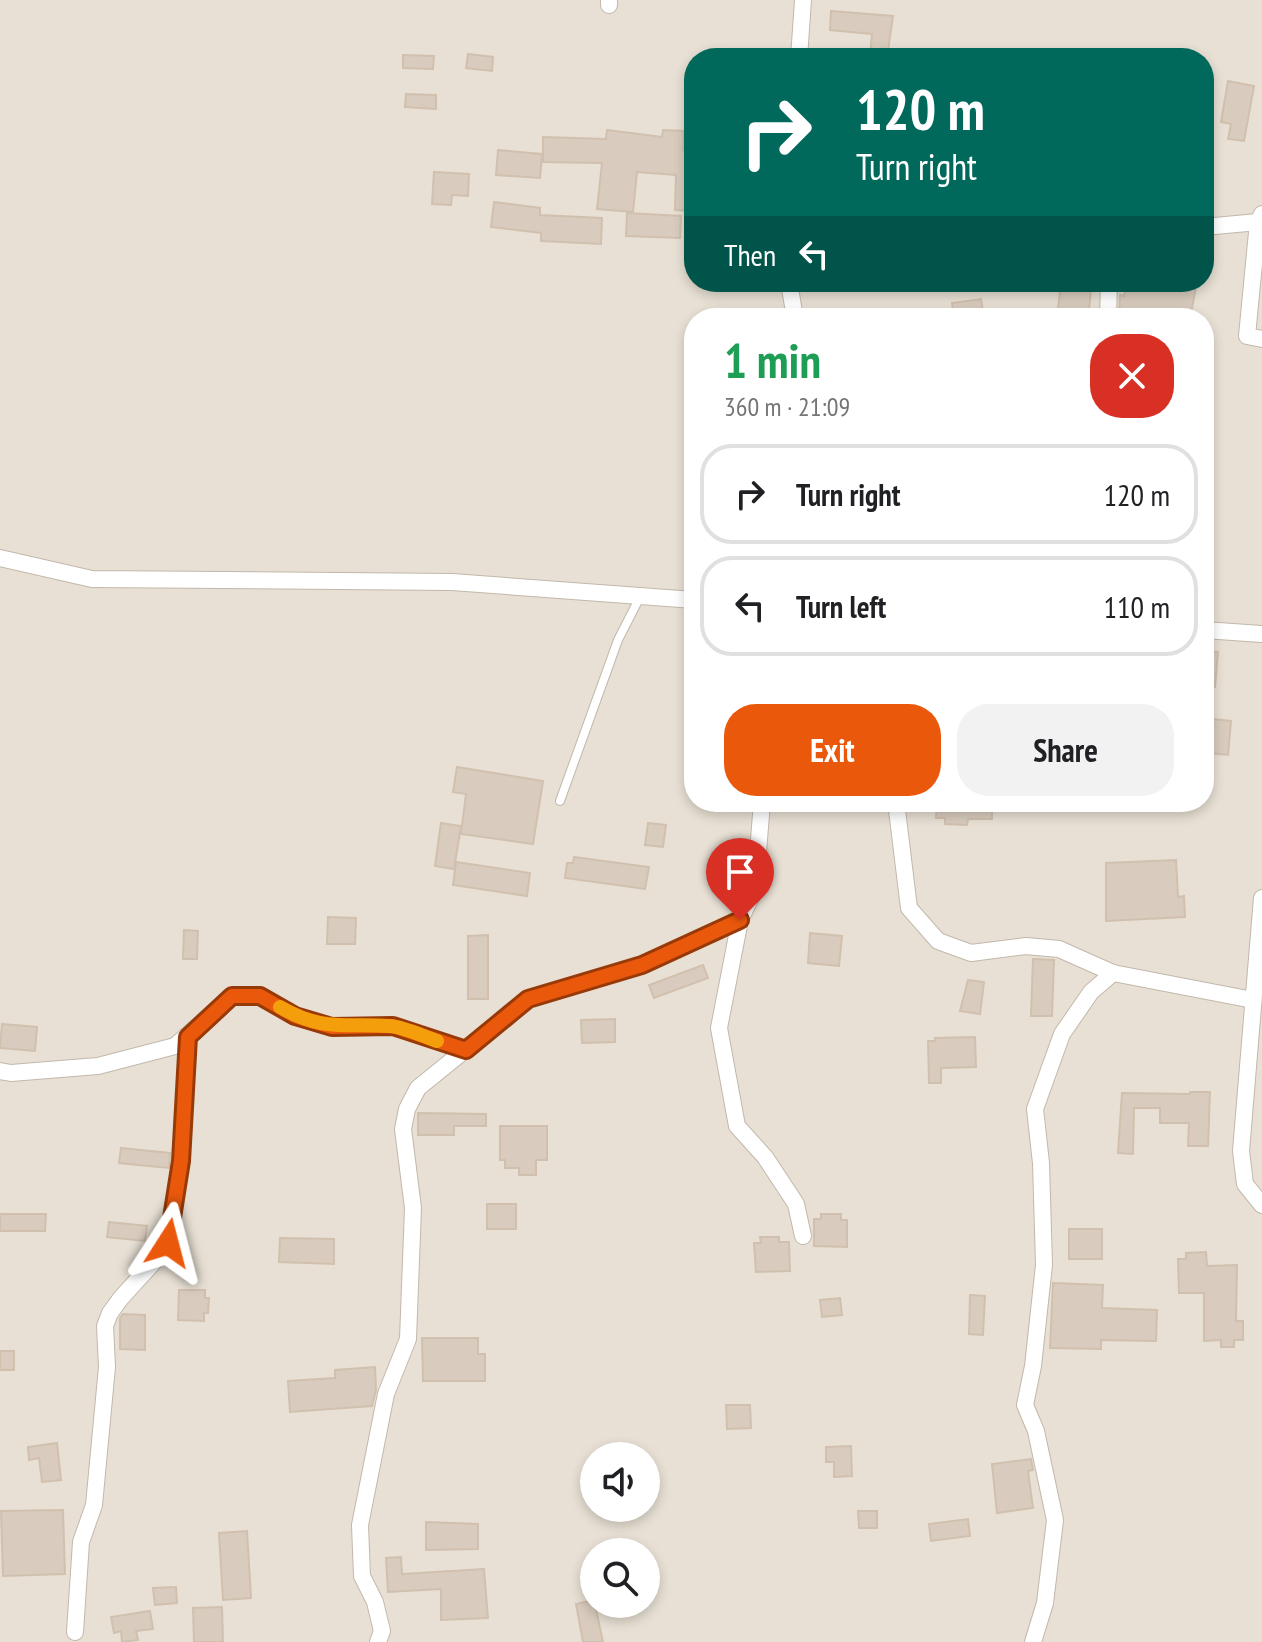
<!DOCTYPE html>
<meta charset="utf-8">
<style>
:root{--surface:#fff;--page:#f2f2f2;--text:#202124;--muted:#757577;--line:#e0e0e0;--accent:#ea580c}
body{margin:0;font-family:"PT Sans Narrow",sans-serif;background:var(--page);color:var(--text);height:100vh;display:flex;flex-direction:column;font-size:30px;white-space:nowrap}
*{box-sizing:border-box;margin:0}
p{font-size:26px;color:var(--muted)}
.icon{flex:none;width:44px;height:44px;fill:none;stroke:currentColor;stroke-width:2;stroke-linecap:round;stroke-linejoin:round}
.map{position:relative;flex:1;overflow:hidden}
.drawer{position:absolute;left:684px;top:308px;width:530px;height:504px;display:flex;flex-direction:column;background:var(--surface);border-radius:32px;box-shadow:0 4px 12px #0003}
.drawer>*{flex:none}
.hud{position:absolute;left:684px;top:48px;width:530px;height:244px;border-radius:32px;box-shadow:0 4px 12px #0003;background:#00695c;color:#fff;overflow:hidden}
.fabs{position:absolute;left:580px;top:1442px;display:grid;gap:16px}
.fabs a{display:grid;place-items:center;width:80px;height:80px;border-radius:50%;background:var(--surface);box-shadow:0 4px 12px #0003;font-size:40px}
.pin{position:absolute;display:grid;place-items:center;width:68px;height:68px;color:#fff;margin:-82px -34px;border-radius:50% 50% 50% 0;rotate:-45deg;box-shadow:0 0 8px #0007}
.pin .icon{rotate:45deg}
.me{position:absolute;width:88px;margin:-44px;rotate:9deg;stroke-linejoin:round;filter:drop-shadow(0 0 6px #0008)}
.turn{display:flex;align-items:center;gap:28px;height:168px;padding:0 40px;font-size:36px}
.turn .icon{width:104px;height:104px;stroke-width:2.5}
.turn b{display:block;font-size:56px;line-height:68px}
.then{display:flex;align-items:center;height:76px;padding:0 40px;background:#0003;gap:16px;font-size:30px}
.round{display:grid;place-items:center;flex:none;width:84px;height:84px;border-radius:32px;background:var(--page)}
.head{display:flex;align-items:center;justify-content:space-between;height:136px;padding:0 40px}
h1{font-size:48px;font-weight:700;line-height:60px;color:#1e9e55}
.button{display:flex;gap:16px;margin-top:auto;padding:16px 40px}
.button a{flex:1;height:92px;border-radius:32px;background:var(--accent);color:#fff;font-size:32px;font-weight:700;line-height:92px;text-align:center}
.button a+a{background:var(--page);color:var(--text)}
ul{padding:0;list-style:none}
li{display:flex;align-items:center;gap:24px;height:100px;margin:0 16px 12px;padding:0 24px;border:4px solid var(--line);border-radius:32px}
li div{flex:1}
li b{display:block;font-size:30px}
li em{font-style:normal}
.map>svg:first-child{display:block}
.residential{fill:#e8e0d4;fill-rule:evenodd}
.building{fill:#d9ccbe;stroke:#d1c0ae;stroke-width:2}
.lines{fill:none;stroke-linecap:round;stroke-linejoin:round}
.lane-casing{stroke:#c2b8ab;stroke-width:10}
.street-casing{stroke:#c2b8ab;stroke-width:18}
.lane{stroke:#fff;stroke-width:8}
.street{stroke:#fff;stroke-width:16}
.route-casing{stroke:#983908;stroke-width:20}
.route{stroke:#ea580c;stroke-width:14}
.slow{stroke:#f59e0b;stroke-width:14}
</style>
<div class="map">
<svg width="1262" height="1642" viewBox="0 0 1262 1642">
<rect width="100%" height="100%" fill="#f4eee6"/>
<path class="residential" d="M0,0H1262V1642H0ZM694,58H1204V282H694ZM694,318H1204V802H694ZM594,1456H646V1508H594ZM594,1552H646V1604H594Z"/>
<g class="building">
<polygon points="831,11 893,16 887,58 870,58 872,34 830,30"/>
<polygon points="468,54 493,57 492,71 466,68"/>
<polygon points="403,55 434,56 433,69 403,68"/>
<polygon points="1228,81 1254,86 1244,141 1228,139 1231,124 1221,122"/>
<polygon points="406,94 436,95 436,109 405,107"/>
<polygon points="607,130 662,137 663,130 684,131 683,150 694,150 694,211 675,210 676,175 637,172 633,212 597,209 602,163 543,162 543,137 606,139"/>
<polygon points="498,150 542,154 540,178 496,175"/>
<polygon points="434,172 469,174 468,196 452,195 451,205 432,204"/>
<polygon points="494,202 540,208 540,215 602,218 601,244 541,241 541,233 491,227"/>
<polygon points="627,213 681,216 680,238 626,236"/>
<polygon points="1061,282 1092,282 1088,318 1057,318"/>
<polygon points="1127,282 1197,282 1190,318 1119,318 1120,295 1124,296"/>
<polygon points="981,299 984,318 954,318 952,303"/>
<polygon points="1204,651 1218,652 1215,687 1204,686"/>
<polygon points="1212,719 1231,721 1228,755 1209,753"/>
<polygon points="457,767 543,781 533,844 461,834 466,794 453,792"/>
<polygon points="937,802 992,802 992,819 968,819 967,825 945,824 945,818 936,818"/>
<polygon points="441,823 461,826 454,869 435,866"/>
<polygon points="648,823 666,825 663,847 645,845"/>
<polygon points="574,857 649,867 645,889 565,878 567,863 573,863"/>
<polygon points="1176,860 1178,897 1184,896 1185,917 1106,921 1106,863"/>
<polygon points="456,862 530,873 527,896 453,885"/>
<polygon points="328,917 356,918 355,944 327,944"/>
<polygon points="184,930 198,931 197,959 183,959"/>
<polygon points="810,933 842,936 839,966 808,963"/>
<polygon points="488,935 488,999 468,999 468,936"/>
<polygon points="1033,959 1054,960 1052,1016 1031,1016"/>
<polygon points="703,965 708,978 654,998 649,985"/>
<polygon points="968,980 984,982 980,1014 960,1011"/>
<polygon points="615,1019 615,1042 582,1043 581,1020"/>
<polygon points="2,1024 37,1027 35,1051 0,1048"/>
<polygon points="975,1037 976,1067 941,1068 941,1083 929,1083 928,1041 935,1041 935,1038"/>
<polygon points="1190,1092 1210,1092 1208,1146 1188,1146 1189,1123 1160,1123 1160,1108 1134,1108 1133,1154 1118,1153 1122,1093 1190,1094"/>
<polygon points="418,1113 486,1114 486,1126 454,1126 454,1135 418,1135"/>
<polygon points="500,1126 547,1126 547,1160 536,1160 536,1175 519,1175 519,1168 505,1168 505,1160 500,1160"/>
<polygon points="121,1148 170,1153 169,1168 119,1163"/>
<rect x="487" y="1204" width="29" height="25"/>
<polygon points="0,1214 46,1214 45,1231 0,1231"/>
<polygon points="821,1214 841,1214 841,1220 847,1220 847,1247 814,1246 814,1219 821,1219"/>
<polygon points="109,1222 147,1226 145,1241 107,1237"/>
<rect x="1069" y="1229" width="33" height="30"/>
<polygon points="760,1237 779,1237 779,1242 789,1242 790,1271 756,1272 754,1243 761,1243"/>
<polygon points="280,1238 334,1239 334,1264 279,1262"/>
<polygon points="1206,1252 1207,1266 1237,1265 1236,1321 1243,1321 1243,1340 1234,1340 1234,1347 1221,1347 1221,1340 1204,1341 1204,1293 1179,1293 1178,1259 1186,1259 1186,1253"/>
<polygon points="1053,1283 1103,1285 1102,1308 1157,1310 1156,1341 1101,1340 1101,1349 1050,1348"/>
<polygon points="179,1290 205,1290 205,1298 209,1298 208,1313 204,1313 204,1321 178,1320"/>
<polygon points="970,1295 985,1296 983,1335 969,1334"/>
<polygon points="840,1298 842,1315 822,1317 820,1300"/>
<polygon points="123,1314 145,1315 145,1350 120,1349 120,1318"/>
<polygon points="422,1338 478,1338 478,1354 485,1354 485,1381 423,1381"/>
<rect x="0" y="1351" width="14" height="19"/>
<polygon points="375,1367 376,1390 372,1406 290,1412 288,1381 335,1378 335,1370"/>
<polygon points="726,1405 750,1405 751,1428 727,1429"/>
<polygon points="57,1443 61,1480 42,1482 39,1458 29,1460 28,1447"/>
<polygon points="851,1446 852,1476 834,1477 834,1462 826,1462 826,1447"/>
<polygon points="1031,1459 1033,1470 1028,1471 1033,1508 997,1513 992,1464"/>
<polygon points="63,1510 65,1574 3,1576 1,1511"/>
<polygon points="858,1511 877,1511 877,1528 859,1528"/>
<polygon points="968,1519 970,1536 931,1541 929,1524"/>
<polygon points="426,1522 478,1524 478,1549 426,1550"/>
<polygon points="247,1531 251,1598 223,1600 219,1533"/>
<polygon points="401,1557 402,1574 484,1569 488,1618 441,1620 441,1589 388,1592 386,1558"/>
<polygon points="176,1587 177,1603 155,1605 153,1588"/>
<polygon points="594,1600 603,1642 583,1642 576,1604"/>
<polygon points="222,1607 223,1642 194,1642 193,1608"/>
<polygon points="150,1611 153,1629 136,1631 138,1640 122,1642 121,1631 114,1633 111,1617"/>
</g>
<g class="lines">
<g class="lane-casing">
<polyline id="lane" points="560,801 618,640 640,597"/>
</g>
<g class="street-casing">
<g id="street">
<polyline points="609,5 609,0"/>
<polyline points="799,58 803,0"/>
<polyline points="1262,214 1258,222 1247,336 1262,339"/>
<polyline points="1204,227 1258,222"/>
<polyline points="789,282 795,318"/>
<polyline points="1108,318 1109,282"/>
<polyline points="0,558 92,579 452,582 694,600"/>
<polyline points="1204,630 1262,634"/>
<polyline points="896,802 909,908 938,941 971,953 1026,946 1059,949 1113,973 1253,1000"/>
<polyline points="1262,898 1241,1151 1245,1184 1262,1205"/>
<polyline points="740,920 719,1028 737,1126 765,1157 796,1204 803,1236"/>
<polyline points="0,1071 11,1073 98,1066 175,1046 232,996 260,996 295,1016 332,1027 393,1026 466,1050"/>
<polyline points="75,1632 81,1542 94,1505 107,1367 105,1326 110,1313 121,1298 162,1253 168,1243 181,1161 188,1037"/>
<polyline points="378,1642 382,1631 375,1602 362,1576 360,1525 386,1394 408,1339 413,1208 403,1129 407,1109 418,1088 528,999 642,965 740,920 755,889 762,802"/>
<polyline points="1033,1642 1045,1603 1055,1520 1036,1431 1025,1405 1033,1366 1044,1265 1041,1163 1035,1109 1062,1034 1091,992 1113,973"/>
</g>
</g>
<use href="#lane" class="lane"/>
<use href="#street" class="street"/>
</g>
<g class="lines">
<g class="route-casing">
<polyline id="route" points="168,1243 181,1161 188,1037 232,996 260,996 295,1016 332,1027 393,1026 466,1050 528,999 642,965 740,920"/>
</g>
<use href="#route" class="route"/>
<path class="slow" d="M280,1007C323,1032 344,1023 389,1026C405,1027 422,1036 437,1041"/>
</g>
</svg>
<div class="fabs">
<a><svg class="icon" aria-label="sound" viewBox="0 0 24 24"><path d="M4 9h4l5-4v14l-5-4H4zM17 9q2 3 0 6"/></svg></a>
<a><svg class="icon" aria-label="search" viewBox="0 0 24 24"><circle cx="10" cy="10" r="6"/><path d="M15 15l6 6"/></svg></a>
</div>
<div class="pin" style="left:740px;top:920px;background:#d93025"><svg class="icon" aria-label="arrive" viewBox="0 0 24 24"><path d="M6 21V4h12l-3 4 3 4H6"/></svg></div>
<svg class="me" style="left:168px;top:1243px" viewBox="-20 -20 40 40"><path d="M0-17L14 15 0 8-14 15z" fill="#ea580c" stroke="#fff" stroke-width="4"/></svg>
<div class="hud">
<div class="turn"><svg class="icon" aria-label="right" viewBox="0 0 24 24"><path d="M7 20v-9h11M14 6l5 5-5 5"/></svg><div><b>120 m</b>Turn right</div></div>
<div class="then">Then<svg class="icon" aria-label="left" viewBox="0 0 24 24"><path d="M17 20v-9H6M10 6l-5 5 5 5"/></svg></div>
</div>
<section class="drawer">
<div class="head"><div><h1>1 min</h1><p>360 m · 21:09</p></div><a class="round" style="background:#d93025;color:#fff"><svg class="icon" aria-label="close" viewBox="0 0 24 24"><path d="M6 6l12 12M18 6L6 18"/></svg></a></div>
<ul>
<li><svg class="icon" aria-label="right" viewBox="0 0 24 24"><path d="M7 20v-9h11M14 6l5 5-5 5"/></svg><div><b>Turn right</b></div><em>120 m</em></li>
<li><svg class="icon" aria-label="left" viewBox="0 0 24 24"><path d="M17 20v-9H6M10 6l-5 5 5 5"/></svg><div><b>Turn left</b></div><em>110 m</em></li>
</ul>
<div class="button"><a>Exit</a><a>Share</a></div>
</section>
</div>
